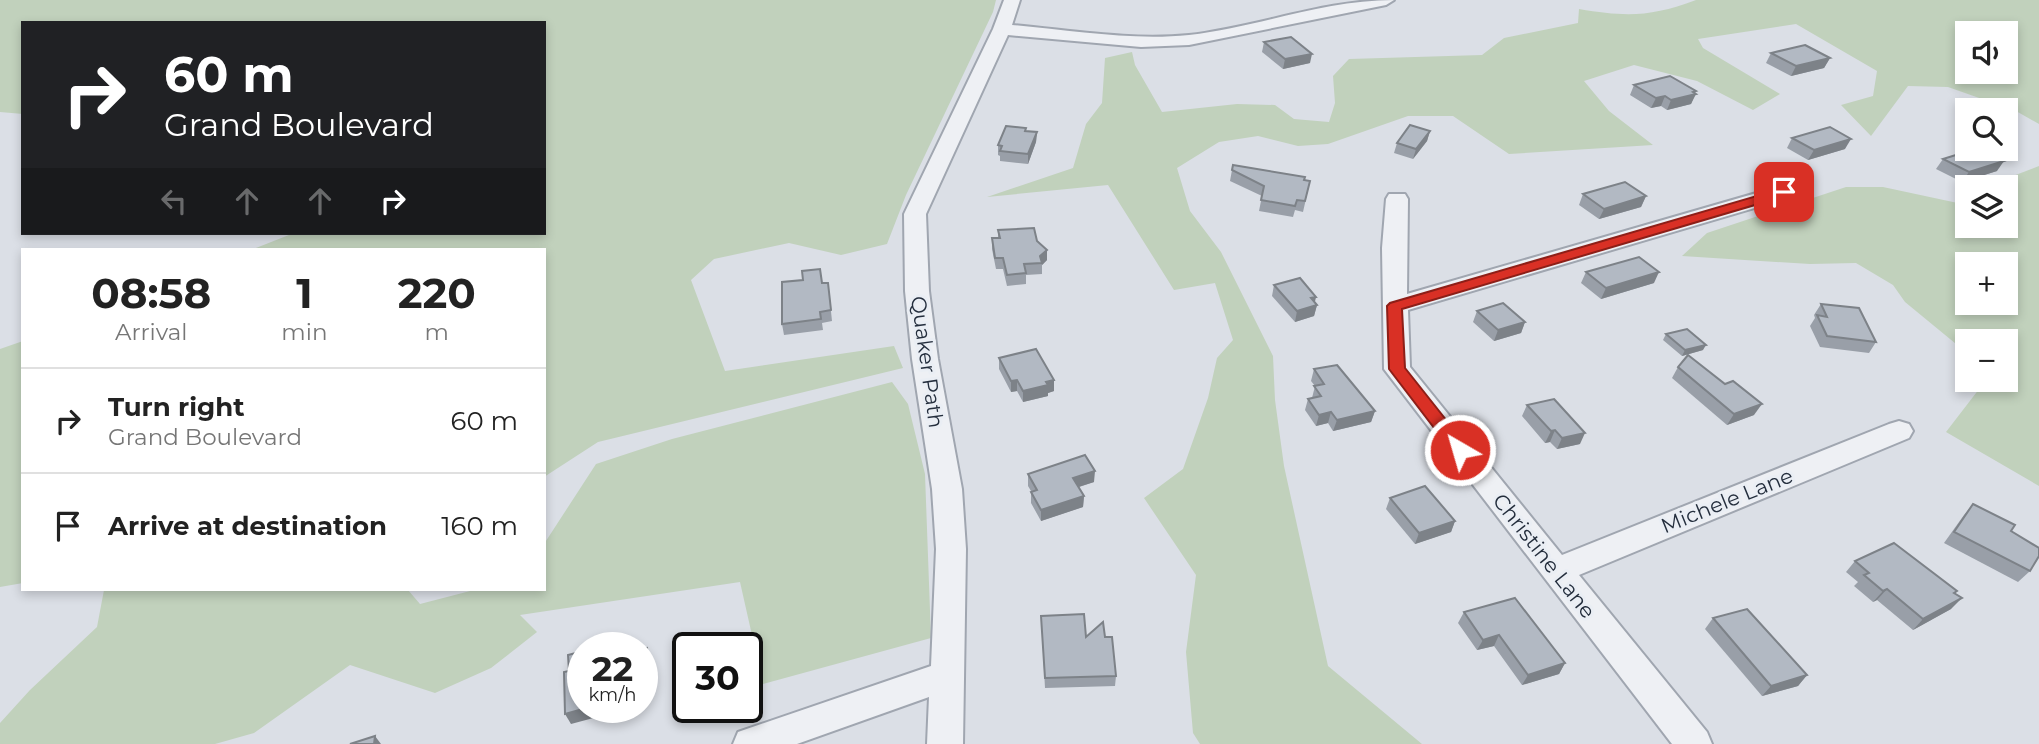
<!DOCTYPE html>
<meta charset="utf-8">
<style>
:root{--surface:#fff;--page:#f2f2f2;--text:#222;--muted:#767676;--line:#e0e0e0}
body{margin:0;font-family:Montserrat,sans-serif;background:var(--page);color:var(--text);height:100vh;display:flex;flex-direction:column;font-size:26px;white-space:nowrap}
*{box-sizing:border-box;margin:0}
p{font-size:23px;color:var(--muted)}
.icon{flex:none;width:38px;height:38px;fill:none;stroke:currentColor;stroke-width:2;stroke-linecap:round;stroke-linejoin:round}
.map{position:relative;flex:1;overflow:hidden}
.sheet{position:absolute;left:21px;top:248px;width:525px;height:343px;display:flex;flex-direction:column;background:var(--surface);border-radius:0px;box-shadow:0 4px 10px #0003}
.sheet>*{flex:none}
.top-card{position:absolute;left:21px;top:21px;width:525px;height:214px;border-radius:0px;box-shadow:0 4px 10px #0003;background:#202124;color:#fff;overflow:hidden}
.controls{position:absolute;left:1955px;top:21px;display:grid;gap:14px}
.controls a{display:grid;place-items:center;width:63px;height:63px;border-radius:0px;background:var(--surface);box-shadow:0 4px 10px #0003;font-size:35px}
.speed{position:absolute;left:567px;top:632px;display:flex;gap:14px;font-size:35px;font-weight:700;text-align:center}
.speed>*{display:grid;place-content:center;width:91px;height:91px;border-radius:50%;background:var(--surface);box-shadow:0 4px 10px #0003;line-height:1}
.speed small{font-size:18px;font-weight:400}
.speed .limit{border:4px solid #111;border-radius:10px;background:#fff;color:#111}
.pin{position:absolute;display:grid;place-items:center;width:60px;height:60px;color:#fff;margin:-30px;border-radius:14px;box-shadow:0 4px 10px #0006}
.me{position:absolute;width:77px;margin:-38px;rotate:322deg;stroke-linejoin:round;filter:drop-shadow(0 0 5px #0008)}
.turn{display:flex;align-items:center;gap:24px;height:147px;padding:0 28px;font-size:32px}
.turn .icon{width:91px;height:91px;stroke-width:2.5}
.turn b{display:block;font-size:49px;line-height:60px}
.lanes{display:flex;align-items:center;height:66px;padding:0 28px;background:#0003;justify-content:center;gap:35px;direction:ltr}
.lanes .off{opacity:.35}
.eta{display:flex;justify-content:space-evenly;align-items:center;height:119px;text-align:center}
.eta b{font-size:42px;font-weight:700;line-height:49px}
ul{padding:0;list-style:none}
li{display:flex;align-items:center;gap:21px;height:105px;padding:0 28px;border-top:2px solid var(--line)}
li div{flex:1}
li b{display:block;font-size:26px}
li em{font-style:normal}
.map>svg:first-child{display:block}
.green{fill:#c1d1bc;fill-rule:evenodd}
.lines{fill:none;stroke-linecap:round;stroke-linejoin:round}
.minor-casing{stroke:#a0a6b0;stroke-width:4}
.minor{fill:#eef0f4;fill-rule:evenodd}
.wall{fill:#999fa8}
.shaded-wall{fill:#7d8288}
.building{fill:#b2b9c3;stroke:#7d8288;stroke-width:2}
.route{fill:#d93025;stroke:#8d1f18;stroke-width:2}
.labels{text-anchor:middle;stroke-width:6;stroke-linejoin:round;paint-order:stroke}
.street-label{font-size:21px;fill:#242e3d;stroke:#eaeef4}
</style>
<div class="map">
<svg width="2039" height="744" viewBox="0 0 2039 744">
<rect width="100%" height="100%" fill="#dbdfe6"/>
<g class="green">
<polygon points="0,0 996,0 993,12 906,195 887,244 841,255 789,243 714,259 691,280 725,371 894,346 903,368 598,442 544,477 544,250 251,250 294,233 544,233 544,23 23,23 23,114 0,112"/>
<path d="M1696,0H2039V124L2016,111L1948,87L1908,86L1871,136L1841,105L1873,96L1877,71L1796,24L1698,39L1703,48L1780,94L1753,110L1697,81L1634,65L1584,81L1609,111L1653,145L1509,154L1453,116H1408L1328,144L1298,146L1258,136L1219,142L1177,168L1190,211L1221,252L1273,356L1275,400L1284,466L1328,666L1422,744H1200L1193,733L1186,652L1196,575L1144,498L1183,469L1208,398L1217,358L1233,340L1215,283L1174,290L1108,185L987,197L1073,168L1086,124L1102,103L1105,58L1132,52L1135,65L1162,112L1237,104L1275,105L1294,119L1329,122L1335,103L1333,76L1349,59L1482,55L1504,38L1578,23L1579,9C1626,17 1651,17 1696,0ZM1967,33H2006V72H1967Z"/>
<path d="M2039,166V486L1946,432L1986,380H2006V341H1967V353L1905,302L1893,285L1856,263L1810,264L1682,256L1707,233L1846,187H1883L1967,205V226H2006L2004,187L2013,176ZM2006,264V303H1967V264Z"/>
<polygon points="23,341 23,583 0,587 0,349"/>
<polygon points="892,382 908,404 925,474 931,638 763,684 740,582 520,615 537,632 491,668 435,693 350,665 254,733 215,744 0,744 0,723 30,690 97,627 104,590 408,590 420,604 474,590 544,590 544,544 596,464 672,439"/>
</g>
<g class="lines">
<g class="minor-casing">
<g id="minor">
<path d="M1004,0H1020L1012,25C1070,30 1131,41 1189,35C1258,27 1324,0 1394,0L1386,5L1189,45L1141,47L1008,35L926,214L929,291L938,359L962,489L966,549L963,744H927L929,697L797,744H733L738,732L931,666L936,549L932,489L912,359L905,291L904,214L993,29Z"/>
<polygon points="1784,185 1792,187 1795,192 1792,197 1408,310 1410,367 1562,555 1889,424 1899,421 1909,424 1913,431 1909,438 1579,575 1707,732 1712,744 1672,744 1384,369 1382,248 1386,199 1389,194 1405,194 1408,199 1407,294"/>
</g>
</g>
<use href="#minor" class="minor"/>
</g>
<g class="wall">
<polygon points="1264,42 1310,63 1283,69 1262,52"/>
<polygon points="1771,53 1830,58 1824,68 1791,76 1766,63"/>
<polygon points="1634,85 1695,93 1691,104 1667,110 1661,106 1651,108 1630,95"/>
<polygon points="1026,131 1037,132 1036,142 1028,164 1000,161 1000,156 998,155 998,145"/>
<polygon points="1430,131 1427,141 1413,159 1394,153 1397,143"/>
<polygon points="1792,138 1845,149 1808,160 1787,148"/>
<polygon points="1943,159 1997,171 1962,182 1936,169"/>
<polygon points="1232,170 1310,181 1303,212 1295,210 1293,217 1259,211 1262,196 1230,181"/>
<polygon points="1583,194 1646,196 1641,207 1599,219 1579,205"/>
<polygon points="998,230 1037,241 1047,260 1042,265 1042,274 1026,275 1026,284 1007,286 1003,269 996,269 992,249 992,238 998,238"/>
<polygon points="1586,272 1654,283 1601,299 1581,283"/>
<polygon points="823,283 828,283 832,321 822,323 823,330 784,335 782,324"/>
<polygon points="1274,285 1315,303 1317,305 1314,316 1295,322 1272,296"/>
<polygon points="1821,304 1876,342 1869,353 1820,347 1810,326 1815,318 1814,315"/>
<polygon points="1477,311 1525,322 1521,333 1494,341 1473,322"/>
<polygon points="1666,334 1703,350 1682,356 1663,340"/>
<polygon points="999,358 1054,380 1054,391 1048,393 1048,396 1023,402 1017,391 1011,392 999,369"/>
<polygon points="1678,367 1725,384 1754,415 1727,425 1672,378"/>
<polygon points="1314,369 1375,411 1371,422 1333,431 1328,423 1316,426 1305,410 1308,399 1312,398 1315,386 1311,381"/>
<polygon points="1527,405 1580,444 1557,449 1550,442 1545,443 1522,416"/>
<polygon points="1028,474 1094,482 1079,487 1084,496 1083,507 1041,521 1031,503 1031,491 1028,486"/>
<polygon points="1390,498 1455,521 1451,532 1415,544 1386,509"/>
<polygon points="1973,504 2030,571 2018,582 1944,543 1964,515"/>
<polygon points="1855,561 1955,593 1951,609 1913,630 1877,600 1873,602 1854,586 1858,582 1846,572"/>
<polygon points="1464,612 1565,663 1559,674 1522,685 1494,646 1477,650 1458,623"/>
<polygon points="1041,616 1086,637 1105,637 1116,676 1115,686 1045,688"/>
<polygon points="1713,618 1807,675 1798,686 1762,696 1705,629"/>
</g>
<g class="shaded-wall">
<polygon points="1312,54 1310,63 1283,69 1285,59"/>
<polygon points="1830,58 1824,68 1791,76 1796,66"/>
<polygon points="1696,91 1694,94 1696,94 1691,104 1667,110 1671,100"/>
<polygon points="1665,96 1661,106 1651,108 1656,98"/>
<polygon points="1430,131 1427,141 1413,159 1416,149"/>
<polygon points="1037,132 1036,142 1028,164 1028,154"/>
<polygon points="1851,139 1845,149 1808,160 1814,150"/>
<polygon points="2004,161 1997,171 1962,182 1969,172"/>
<polygon points="1646,196 1641,207 1599,219 1604,209"/>
<polygon points="1047,250 1047,260 1042,265 1040,256"/>
<polygon points="1659,272 1654,283 1601,299 1606,288"/>
<polygon points="1316,297 1314,306 1317,305 1314,316 1295,322 1297,311 1311,298"/>
<polygon points="1525,322 1521,333 1494,341 1498,330"/>
<polygon points="1706,345 1703,350 1682,356 1685,350"/>
<polygon points="1017,380 1017,391 1011,392 1011,381"/>
<polygon points="1054,380 1054,391 1048,393 1048,396 1023,402 1023,391"/>
<polygon points="1762,404 1754,415 1727,425 1734,414"/>
<polygon points="1375,411 1371,422 1333,431 1337,420"/>
<polygon points="1331,412 1328,423 1316,426 1319,415"/>
<polygon points="1555,430 1550,442 1545,443 1551,431"/>
<polygon points="1585,433 1580,444 1557,449 1562,438"/>
<polygon points="1095,471 1094,482 1072,489 1073,478"/>
<polygon points="1084,496 1083,507 1041,521 1041,510"/>
<polygon points="1455,521 1451,532 1415,544 1419,533"/>
<polygon points="1887,589 1877,600 1873,602 1883,591"/>
<polygon points="1962,598 1951,609 1913,630 1923,619"/>
<polygon points="1499,635 1494,646 1477,650 1483,640"/>
<polygon points="647,648 652,659 655,687 642,691 642,679"/>
<polygon points="1565,663 1559,674 1522,685 1528,675"/>
<polygon points="1807,675 1798,686 1762,696 1771,686"/>
<polygon points="590,707 612,707 612,713 571,724 565,714"/>
<polygon points="375,736 381,744 374,744"/>
</g>
<g class="building">
<polygon points="1291,37 1312,54 1285,59 1264,42"/>
<polygon points="1805,45 1830,58 1796,66 1771,53"/>
<polygon points="1670,76 1696,91 1693,92 1696,94 1671,100 1665,96 1656,98 1634,85"/>
<polygon points="1410,125 1430,131 1416,149 1397,143"/>
<polygon points="1006,126 1026,128 1025,131 1037,132 1028,154 1000,151 1002,146 998,145"/>
<polygon points="1830,127 1851,139 1814,150 1792,138"/>
<polygon points="1975,149 1981,149 2004,161 1969,172 1943,159"/>
<polygon points="1233,165 1305,177 1304,180 1310,181 1305,201 1297,200 1295,206 1261,200 1264,186 1232,170"/>
<polygon points="1625,182 1646,196 1604,209 1583,194"/>
<polygon points="1034,228 1037,241 1047,250 1040,256 1042,263 1024,264 1026,273 1007,275 1003,258 995,258 992,238 1000,238 998,230"/>
<polygon points="1639,257 1659,272 1606,288 1586,272"/>
<polygon points="820,269 822,283 828,283 831,310 820,312 821,319 782,324 782,282 803,280 802,271"/>
<polygon points="1300,278 1316,297 1311,298 1317,305 1297,311 1274,285"/>
<polygon points="1503,303 1525,322 1498,330 1477,311"/>
<polygon points="1821,304 1859,308 1876,342 1827,336 1817,315 1827,317"/>
<polygon points="1687,329 1706,345 1685,350 1666,334"/>
<polygon points="1036,349 1054,380 1046,382 1048,385 1023,391 1017,380 1011,381 999,358"/>
<polygon points="1688,355 1725,384 1733,381 1762,404 1734,414 1678,367"/>
<polygon points="1337,365 1375,411 1337,420 1331,412 1319,415 1308,399 1321,396 1314,386 1324,384 1314,369"/>
<polygon points="1554,399 1585,433 1562,438 1555,430 1551,431 1527,405"/>
<polygon points="1085,455 1095,471 1073,478 1084,496 1041,510 1031,492 1037,490 1028,474"/>
<polygon points="1425,486 1455,521 1419,533 1390,498"/>
<polygon points="1973,504 2015,525 2011,531 2039,548 2039,556 2030,571 1954,532"/>
<polygon points="1894,543 1957,591 1954,593 1962,598 1923,619 1887,589 1883,591 1864,575 1869,573 1855,561"/>
<polygon points="1515,598 1565,663 1528,675 1499,635 1483,640 1464,612"/>
<polygon points="1747,609 1807,675 1771,686 1713,618"/>
<polygon points="1084,614 1086,637 1103,622 1105,637 1112,637 1116,676 1045,678 1041,616"/>
<polygon points="647,648 650,677 642,679 642,649"/>
<polygon points="583,651 583,707 590,707 565,714 564,672 569,671 568,655"/>
<polygon points="375,736 374,744 350,744"/>
</g>
<polygon class="route" points="1784,188 1789,189 1789,195 1402,309 1405,368 1466,445 1469,450 1466,454 1454,454 1389,369 1387,306 1390,303"/>
<g class="labels">
<g class="street-label">
<text transform="translate(927 362) rotate(82)" y="7">Quaker Path</text>
<text transform="translate(1727 501) rotate(-22)" y="7">Michele Lane</text>
<text transform="translate(1544 556) rotate(52)" y="7">Christine Lane</text>
</g>
</g>
</svg>
<div class="controls">
<a><svg class="icon" aria-label="sound" viewBox="0 0 24 24"><path d="M4 9h4l5-4v14l-5-4H4zM17 9q2 3 0 6"/></svg></a>
<a><svg class="icon" aria-label="search" viewBox="0 0 24 24"><circle cx="10" cy="10" r="6"/><path d="M15 15l6 6"/></svg></a>
<a><svg class="icon" aria-label="layers" viewBox="0 0 24 24"><path d="M12 4l9 5-9 5-9-5zM3 14l9 5 9-5"/></svg></a>
<a>+</a>
<a>−</a>
</div>
<div class="speed"><div>22<small>km/h</small></div><div class="limit">30</div></div>
<div class="pin" style="left:1784px;top:192px;background:#d93025"><svg class="icon" aria-label="arrive" viewBox="0 0 24 24"><path d="M6 21V4h12l-3 4 3 4H6"/></svg></div>
<svg class="me" style="left:1460px;top:450px" viewBox="-20 -20 40 40"><circle r="17" fill="#d93025" stroke="#fff" stroke-width="3"/><path d="M0-11L8 9 0 5-8 9z" fill="#fff"/></svg>
<div class="top-card">
<div class="turn"><svg class="icon" aria-label="right" viewBox="0 0 24 24"><path d="M7 20v-9h11M14 6l5 5-5 5"/></svg><div><b>60 m</b>Grand Boulevard</div></div>
<div class="lanes"><svg class="icon off" aria-label="left" viewBox="0 0 24 24"><path d="M17 20v-9H6M10 6l-5 5 5 5"/></svg><svg class="icon off" aria-label="ahead" viewBox="0 0 24 24"><path d="M12 20V5M6 11l6-6 6 6"/></svg><svg class="icon off" aria-label="ahead" viewBox="0 0 24 24"><path d="M12 20V5M6 11l6-6 6 6"/></svg><svg class="icon" aria-label="right" viewBox="0 0 24 24"><path d="M7 20v-9h11M14 6l5 5-5 5"/></svg></div>
</div>
<section class="sheet">
<div class="eta">
<div><b>08:58</b><p>Arrival</p></div>
<div><b>1</b><p>min</p></div>
<div><b>220</b><p>m</p></div>
</div>
<ul>
<li><svg class="icon" aria-label="right" viewBox="0 0 24 24"><path d="M7 20v-9h11M14 6l5 5-5 5"/></svg><div><b>Turn right</b><p>Grand Boulevard</p></div><em>60 m</em></li>
<li><svg class="icon" aria-label="arrive" viewBox="0 0 24 24"><path d="M6 21V4h12l-3 4 3 4H6"/></svg><div><b>Arrive at destination</b></div><em>160 m</em></li>
</ul>
</section>
</div>
